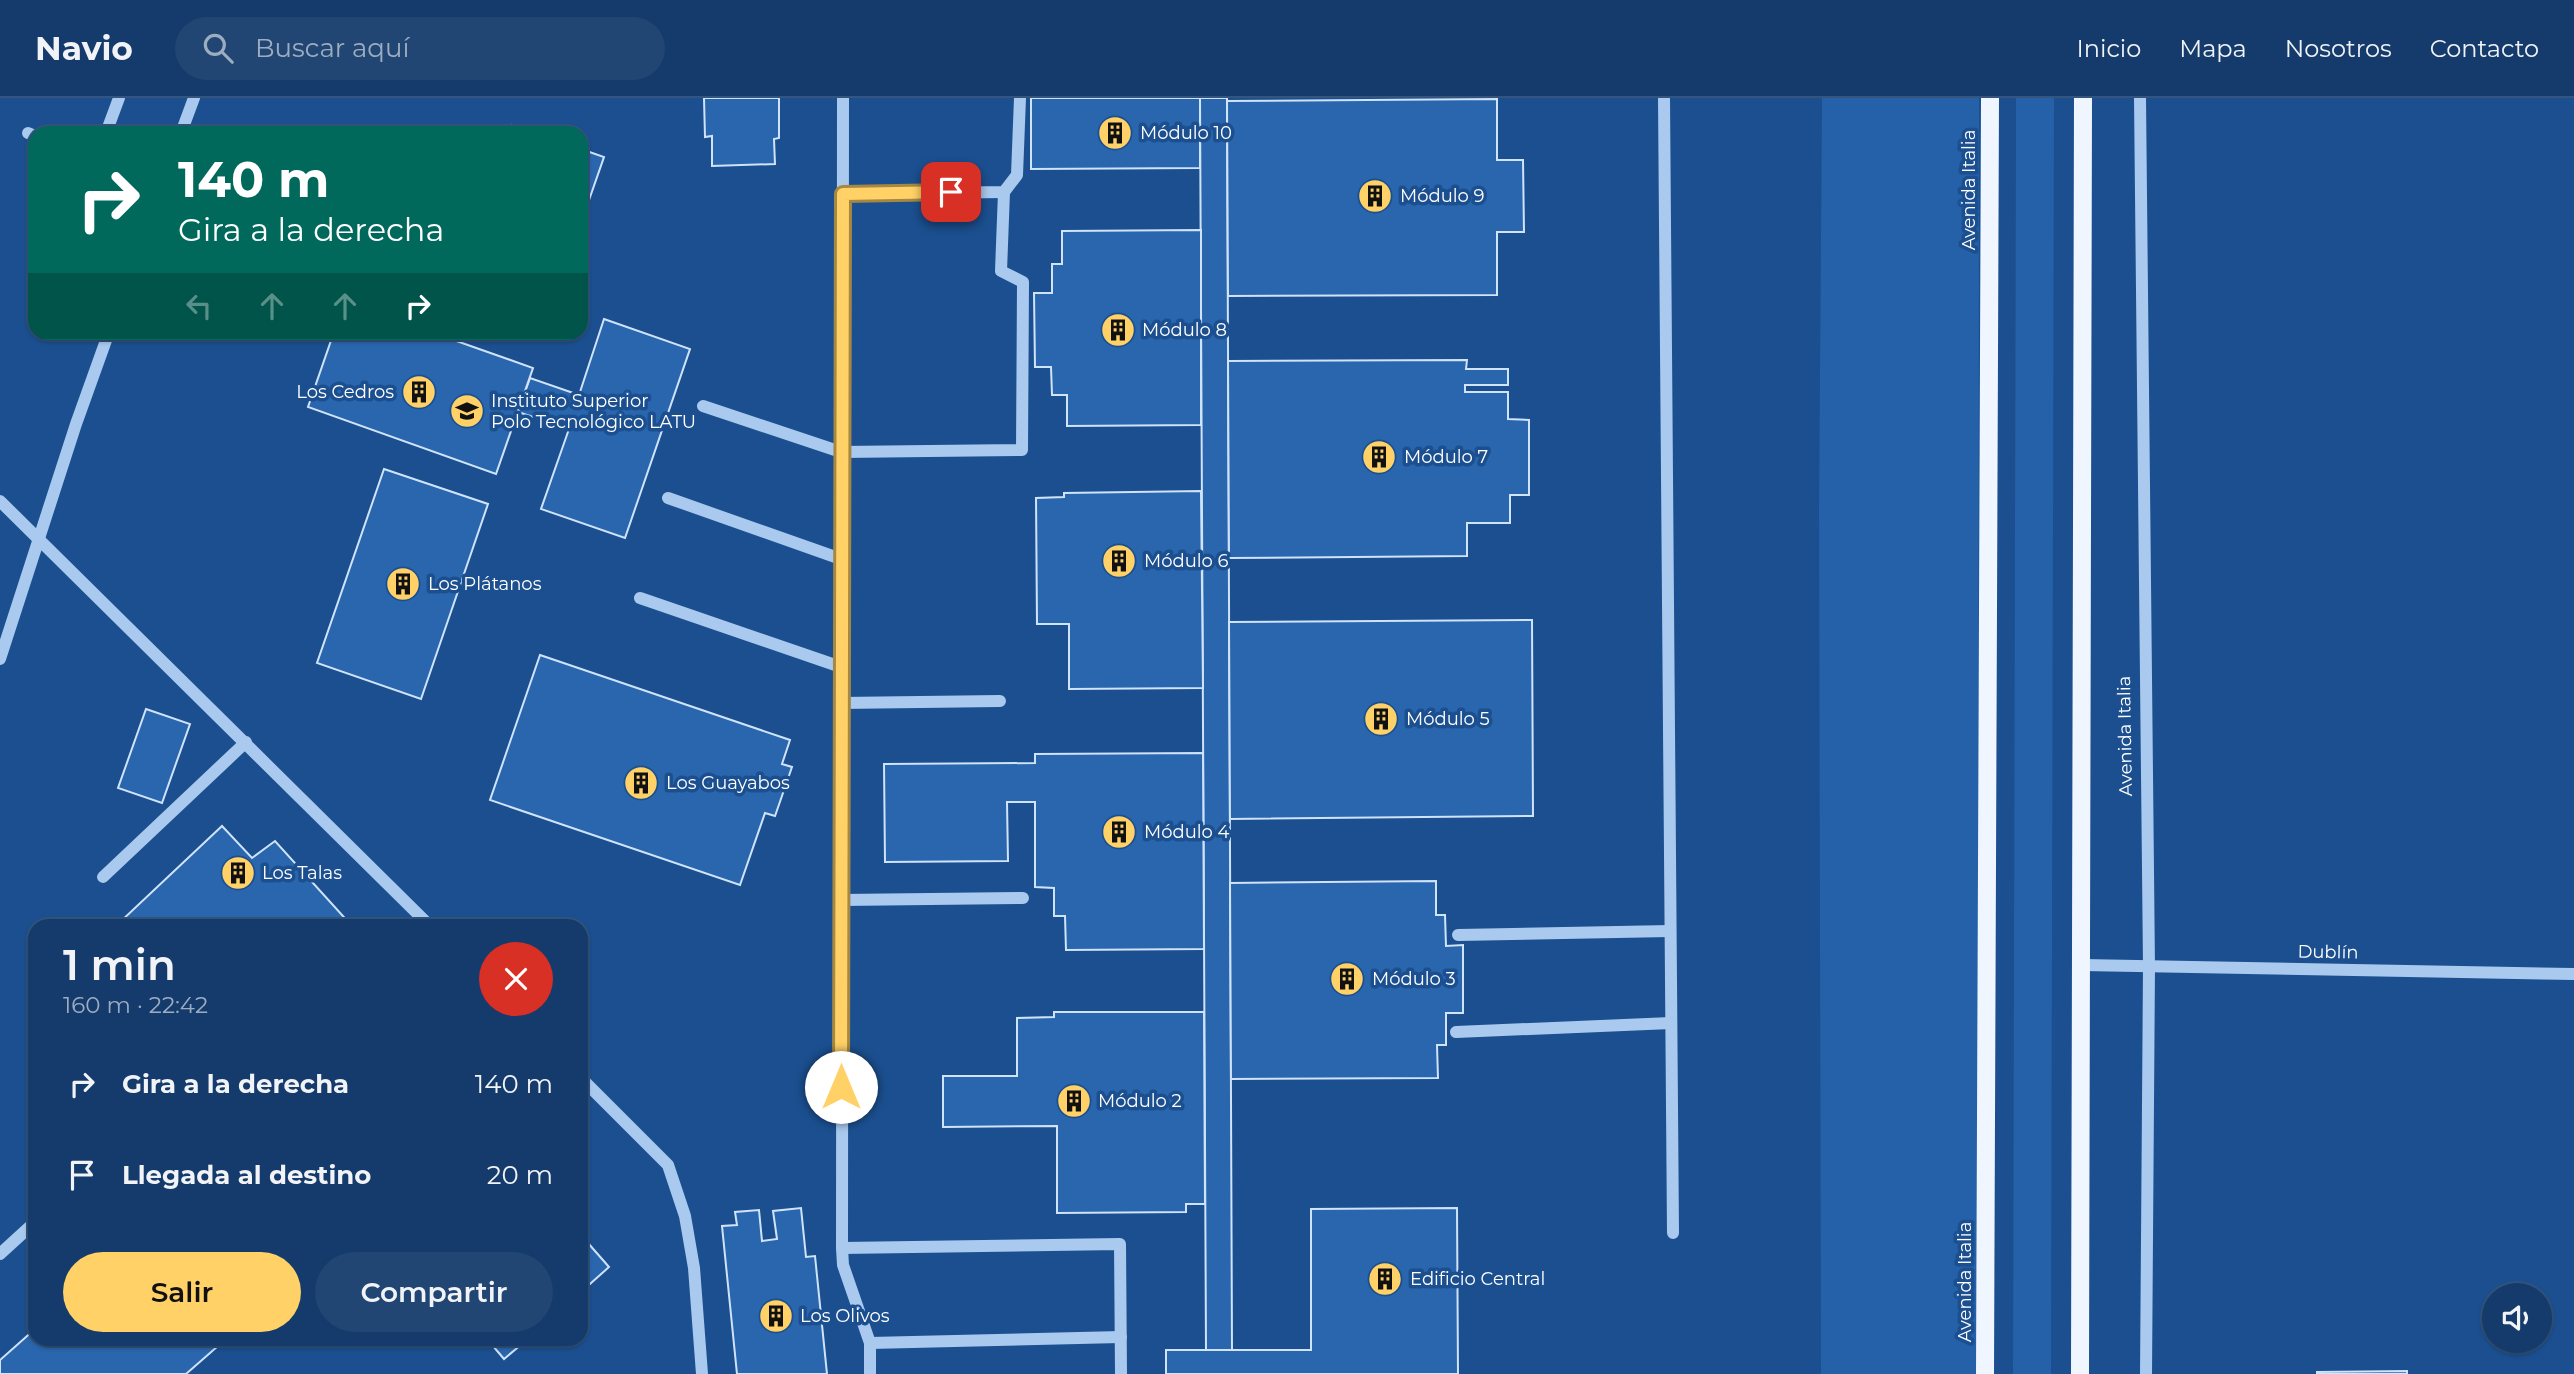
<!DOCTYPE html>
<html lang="es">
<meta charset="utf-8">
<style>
:root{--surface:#143b6b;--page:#214673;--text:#f1f3f6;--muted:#9dadc1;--line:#33557e;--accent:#ffd166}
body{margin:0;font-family:Montserrat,sans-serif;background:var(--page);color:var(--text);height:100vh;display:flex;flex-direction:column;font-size:26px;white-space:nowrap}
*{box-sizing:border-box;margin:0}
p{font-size:23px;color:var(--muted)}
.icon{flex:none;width:38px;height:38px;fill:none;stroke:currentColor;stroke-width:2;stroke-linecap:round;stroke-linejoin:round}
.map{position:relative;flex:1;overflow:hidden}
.details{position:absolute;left:28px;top:821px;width:560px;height:427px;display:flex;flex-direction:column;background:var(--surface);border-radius:21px;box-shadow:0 2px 5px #0004,0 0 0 2px var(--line)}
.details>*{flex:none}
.top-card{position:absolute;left:28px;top:28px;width:560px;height:214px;border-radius:21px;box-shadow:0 2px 5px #0004,0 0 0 2px var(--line);background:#00695c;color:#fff;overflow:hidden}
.tools{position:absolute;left:2482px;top:1185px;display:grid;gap:14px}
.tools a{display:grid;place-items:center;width:70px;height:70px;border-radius:50%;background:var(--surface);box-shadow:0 2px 5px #0004,0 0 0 2px var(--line);font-size:35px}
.pin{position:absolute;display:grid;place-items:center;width:60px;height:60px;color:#fff;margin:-30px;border-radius:14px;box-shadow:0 4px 10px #0006}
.me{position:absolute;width:77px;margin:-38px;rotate:0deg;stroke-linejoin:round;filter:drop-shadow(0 0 5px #0008)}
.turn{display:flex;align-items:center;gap:24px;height:147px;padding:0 35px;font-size:32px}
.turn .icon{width:91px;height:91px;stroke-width:2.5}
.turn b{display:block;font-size:49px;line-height:60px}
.lanes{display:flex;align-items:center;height:66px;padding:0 35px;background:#0003;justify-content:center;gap:35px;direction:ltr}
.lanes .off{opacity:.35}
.round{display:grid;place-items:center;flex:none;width:74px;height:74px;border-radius:37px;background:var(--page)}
.headline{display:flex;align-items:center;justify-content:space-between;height:119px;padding:0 35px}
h1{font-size:42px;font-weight:600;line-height:52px}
.cta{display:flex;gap:14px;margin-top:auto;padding:14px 35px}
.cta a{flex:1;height:80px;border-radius:42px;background:var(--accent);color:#111;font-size:28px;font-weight:600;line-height:80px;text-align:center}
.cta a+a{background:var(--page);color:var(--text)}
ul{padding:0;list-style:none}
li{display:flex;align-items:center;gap:21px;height:91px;padding:0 35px}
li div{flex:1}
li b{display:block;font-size:26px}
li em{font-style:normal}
header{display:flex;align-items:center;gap:42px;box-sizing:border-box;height:98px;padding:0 35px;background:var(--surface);border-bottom:2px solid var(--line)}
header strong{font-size:33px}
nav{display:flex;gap:38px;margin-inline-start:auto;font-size:24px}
.search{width:490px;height:63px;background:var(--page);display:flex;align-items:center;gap:18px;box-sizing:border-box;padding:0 24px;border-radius:38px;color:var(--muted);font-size:26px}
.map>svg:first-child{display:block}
.green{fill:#2461a8}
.building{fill:#2a66ad;stroke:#cfe3fa;stroke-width:2}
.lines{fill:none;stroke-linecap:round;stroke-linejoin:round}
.minor{stroke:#a9c9ee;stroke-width:12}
.major{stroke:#f0f6ff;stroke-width:18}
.route-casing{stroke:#a68842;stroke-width:18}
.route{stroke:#ffd166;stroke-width:12}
.labels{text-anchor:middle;stroke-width:7;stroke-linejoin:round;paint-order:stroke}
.poi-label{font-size:18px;fill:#fff;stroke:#1b4f8f;text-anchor:start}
.street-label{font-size:18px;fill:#fff;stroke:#1b4f8f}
</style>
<header>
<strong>Navio</strong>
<div class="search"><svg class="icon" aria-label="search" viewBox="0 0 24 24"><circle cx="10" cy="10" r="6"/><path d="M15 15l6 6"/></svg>Buscar aquí</div>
<nav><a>Inicio</a><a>Mapa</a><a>Nosotros</a><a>Contacto</a></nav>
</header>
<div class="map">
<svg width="2574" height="1276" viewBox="0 0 2574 1276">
<rect width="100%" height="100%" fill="#1b4f8f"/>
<g class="green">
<polygon points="1822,0 1979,0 1978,1276 1821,1276 1819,412"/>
<polygon points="2016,0 2054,0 2051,1276 2013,1276"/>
</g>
<g class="building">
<polygon points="704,0 779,0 779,40 774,41 775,66 712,68 712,38 705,39"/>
<polygon points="1031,0 1200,0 1200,70 1031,71"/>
<polygon points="1200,0 1227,0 1232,1252 1206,1253"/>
<polygon points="1497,1 1497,62 1523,62 1524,134 1497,134 1497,197 1228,198 1227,3"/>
<polygon points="512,27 536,35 509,35"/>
<polygon points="581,51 604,59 581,125"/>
<polygon points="1201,132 1201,327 1067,328 1067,297 1052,297 1051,269 1035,269 1034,195 1052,195 1052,166 1062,166 1062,133"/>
<polygon points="604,221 690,251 625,440 541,411 569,331 518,314 530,280 579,297"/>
<polygon points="334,234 431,234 533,270 496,376 308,309"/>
<polygon points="1467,262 1466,271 1508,271 1508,287 1465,287 1465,294 1508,294 1508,321 1529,322 1529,397 1510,397 1510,425 1467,425 1467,458 1229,460 1228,263"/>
<polygon points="384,371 488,406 421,601 317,565"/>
<polygon points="1201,393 1203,590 1069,591 1069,526 1037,526 1036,400 1064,399 1064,395"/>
<polygon points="1532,522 1533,718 1230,721 1229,524"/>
<polygon points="540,557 790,642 782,666 792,669 775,718 765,715 740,787 490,702"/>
<polygon points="146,611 190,626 162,705 118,690"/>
<polygon points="1203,655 1204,851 1066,852 1065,818 1054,818 1054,790 1035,789 1035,704 1007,704 1008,763 885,764 884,666 1035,665 1035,656"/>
<polygon points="222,728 252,760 275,743 352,828 123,828 120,824"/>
<polygon points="1436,783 1436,817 1445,817 1446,848 1463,847 1463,915 1446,915 1446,947 1437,947 1438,980 1231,981 1230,785"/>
<polygon points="1054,914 1204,914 1205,1106 1186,1106 1186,1114 1057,1115 1057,1028 943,1029 943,978 1017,978 1017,920 1054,919"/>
<polygon points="801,1110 806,1159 815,1158 827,1276 737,1276 722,1128 737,1127 735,1114 759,1112 762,1143 777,1141 773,1113"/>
<polygon points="1457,1110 1458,1276 1166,1276 1166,1252 1311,1252 1311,1111"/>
<polygon points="581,1137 609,1169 581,1194"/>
<polygon points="35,1231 35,1241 226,1241 186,1276 0,1276 0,1262"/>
<polygon points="487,1241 528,1241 504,1261"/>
<polygon points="2407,1273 2407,1276 2317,1276 2317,1274"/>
</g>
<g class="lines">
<g class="minor">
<polyline points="843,0 842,1150 843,1167 870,1245 870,1276"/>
<polyline points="1664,0 1673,1135"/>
<polyline points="2140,0 2149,869 2146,1276"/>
<polyline points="28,35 35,38"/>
<polyline points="106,35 119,0"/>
<polyline points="181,35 194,0"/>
<polyline points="843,96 1004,94 1017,77 1020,0"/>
<polyline points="703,308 841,354 1022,352 1023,184 1001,173 1004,94"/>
<polyline points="668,400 841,461"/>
<polyline points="0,403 430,828"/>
<polyline points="640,500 841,569"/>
<polyline points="0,561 76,326 109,234"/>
<polyline points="840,605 1000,603"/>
<polyline points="103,779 246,644"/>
<polyline points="841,802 1023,800"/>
<polyline points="1458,837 1670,833"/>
<polyline points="2082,867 2574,876"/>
<polyline points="1456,934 1671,925"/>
<polyline points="581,980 668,1067 685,1118 694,1170 702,1276"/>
<polyline points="842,1150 1120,1146 1121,1276"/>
<polyline points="0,1156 35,1124"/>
<polyline points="870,1245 1121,1239"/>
</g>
<g class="major">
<polyline points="1985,1276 1990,0"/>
<polyline points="2080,1276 2083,0"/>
</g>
</g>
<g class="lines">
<g class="route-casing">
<polyline id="route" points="841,989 843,96 951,94"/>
</g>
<use href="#route" class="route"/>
</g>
<defs>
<g id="building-disc" transform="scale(1.75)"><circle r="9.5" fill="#ffd166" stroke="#1b4f8f"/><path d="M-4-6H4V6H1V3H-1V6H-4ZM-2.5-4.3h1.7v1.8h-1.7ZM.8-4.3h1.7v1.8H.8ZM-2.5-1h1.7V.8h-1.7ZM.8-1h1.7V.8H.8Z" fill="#111"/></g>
<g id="school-disc" transform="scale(1.75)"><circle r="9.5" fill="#ffd166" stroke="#1b4f8f"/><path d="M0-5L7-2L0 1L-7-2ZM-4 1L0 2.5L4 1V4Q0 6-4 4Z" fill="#111"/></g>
</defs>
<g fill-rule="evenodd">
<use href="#building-disc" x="1115" y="35"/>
<use href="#building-disc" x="1375" y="98"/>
<use href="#building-disc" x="1118" y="232"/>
<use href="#building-disc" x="419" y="294"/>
<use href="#school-disc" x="467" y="313"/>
<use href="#building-disc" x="1379" y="359"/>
<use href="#building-disc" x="1119" y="463"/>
<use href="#building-disc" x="403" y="486"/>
<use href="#building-disc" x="1381" y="621"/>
<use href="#building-disc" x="641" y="685"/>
<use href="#building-disc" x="1119" y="734"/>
<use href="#building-disc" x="238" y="775"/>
<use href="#building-disc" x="1347" y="881"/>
<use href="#building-disc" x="1074" y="1003"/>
<use href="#building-disc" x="1385" y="1181"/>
<use href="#building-disc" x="776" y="1218"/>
</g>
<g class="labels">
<g class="poi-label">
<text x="1140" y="41">Módulo 10</text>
<text x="1400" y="104">Módulo 9</text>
<text x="1142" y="238">Módulo 8</text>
<text x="394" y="300" text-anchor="end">Los Cedros</text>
<text x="491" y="309">Instituto Superior<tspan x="491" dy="21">Polo Tecnológico LATU</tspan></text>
<text x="1404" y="365">Módulo 7</text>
<text x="1144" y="469">Módulo 6</text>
<text x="428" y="492">Los Plátanos</text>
<text x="1406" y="627">Módulo 5</text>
<text x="666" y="691">Los Guayabos</text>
<text x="1144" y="740">Módulo 4</text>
<text x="262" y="781">Los Talas</text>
<text x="1372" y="887">Módulo 3</text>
<text x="1098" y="1009">Módulo 2</text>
<text x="1410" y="1187">Edificio Central</text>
<text x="800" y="1224">Los Olivos</text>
</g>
<g class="street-label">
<text transform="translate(1969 92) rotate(-90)" y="6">Avenida Italia</text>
<text transform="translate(2125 638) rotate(-91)" y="6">Avenida Italia</text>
<text transform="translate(2328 854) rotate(1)" y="6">Dublín</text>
<text transform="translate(1965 1184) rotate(-90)" y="6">Avenida Italia</text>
</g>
</g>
</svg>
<div class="tools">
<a><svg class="icon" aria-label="sound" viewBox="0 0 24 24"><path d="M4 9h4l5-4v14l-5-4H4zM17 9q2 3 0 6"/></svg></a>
</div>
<div class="pin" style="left:951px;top:94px;background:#d93025"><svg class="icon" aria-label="arrive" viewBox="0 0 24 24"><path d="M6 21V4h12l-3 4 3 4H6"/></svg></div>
<svg class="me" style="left:841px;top:989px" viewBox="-20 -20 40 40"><circle r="19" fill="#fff"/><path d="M0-13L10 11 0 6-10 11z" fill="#ffd166"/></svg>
<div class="top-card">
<div class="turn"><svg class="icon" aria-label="right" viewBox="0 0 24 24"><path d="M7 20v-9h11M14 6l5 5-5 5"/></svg><div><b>140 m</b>Gira a la derecha</div></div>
<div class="lanes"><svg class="icon off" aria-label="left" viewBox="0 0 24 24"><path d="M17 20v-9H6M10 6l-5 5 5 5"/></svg><svg class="icon off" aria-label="ahead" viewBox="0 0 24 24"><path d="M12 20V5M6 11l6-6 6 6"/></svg><svg class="icon off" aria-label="ahead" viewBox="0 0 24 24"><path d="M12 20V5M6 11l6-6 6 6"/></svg><svg class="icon" aria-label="right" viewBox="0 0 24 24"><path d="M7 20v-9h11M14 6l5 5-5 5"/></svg></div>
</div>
<section class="details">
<div class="headline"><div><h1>1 min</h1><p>160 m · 22:42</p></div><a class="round" style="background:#d93025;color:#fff"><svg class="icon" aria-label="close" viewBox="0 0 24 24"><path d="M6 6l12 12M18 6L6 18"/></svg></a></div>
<ul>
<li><svg class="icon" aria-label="right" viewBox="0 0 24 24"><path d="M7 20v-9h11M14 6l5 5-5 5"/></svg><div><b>Gira a la derecha</b></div><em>140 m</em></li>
<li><svg class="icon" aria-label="arrive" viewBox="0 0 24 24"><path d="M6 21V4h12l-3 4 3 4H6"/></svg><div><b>Llegada al destino</b></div><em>20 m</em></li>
</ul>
<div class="cta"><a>Salir</a><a>Compartir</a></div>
</section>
</div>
